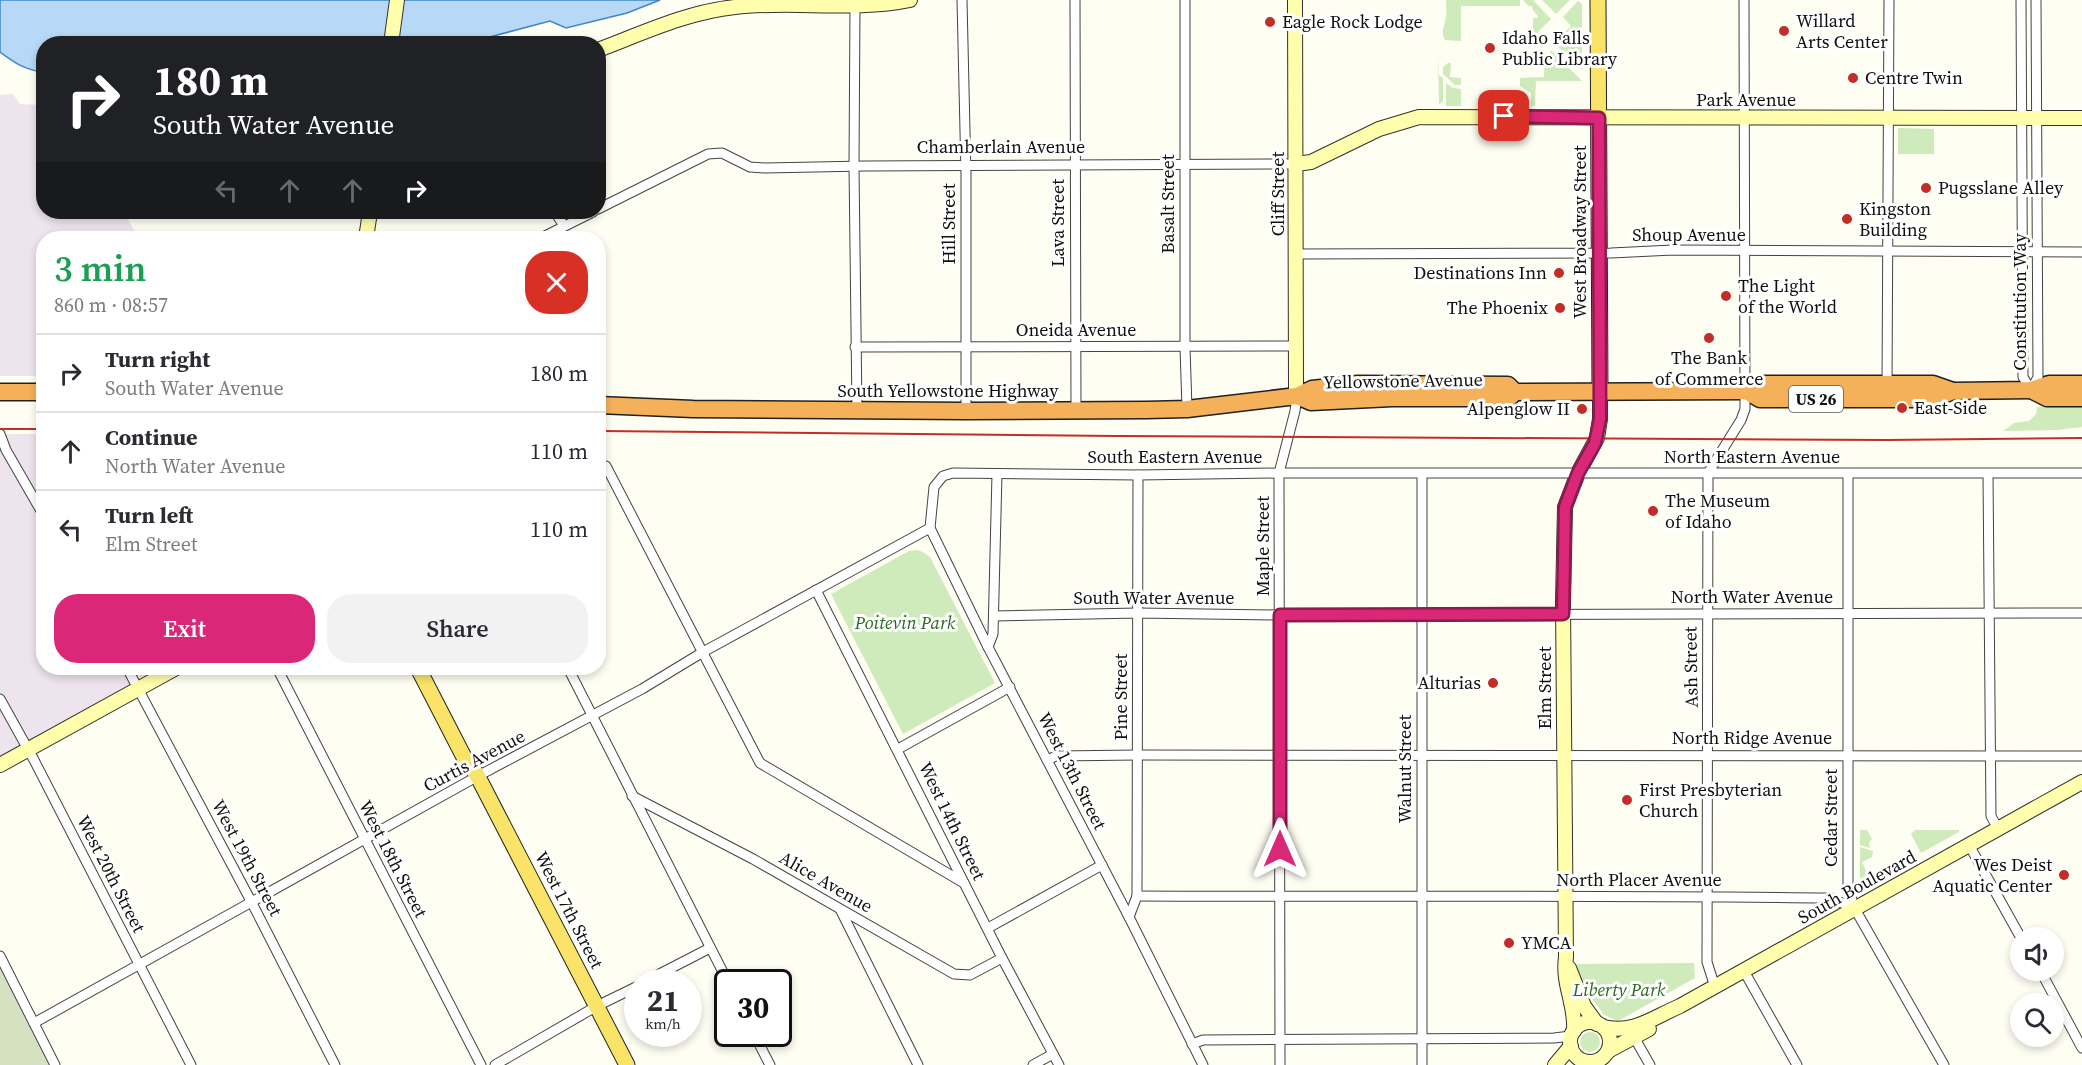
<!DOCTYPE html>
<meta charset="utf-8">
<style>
:root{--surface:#fff;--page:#f2f2f3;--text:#2b2b33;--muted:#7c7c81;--line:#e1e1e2;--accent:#db2777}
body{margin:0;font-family:"Source Serif 4",serif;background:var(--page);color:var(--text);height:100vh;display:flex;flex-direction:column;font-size:22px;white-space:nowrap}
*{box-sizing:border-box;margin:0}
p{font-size:20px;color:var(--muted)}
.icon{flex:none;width:33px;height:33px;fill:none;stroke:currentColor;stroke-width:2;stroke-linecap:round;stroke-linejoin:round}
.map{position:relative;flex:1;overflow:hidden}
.sheet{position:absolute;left:36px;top:231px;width:570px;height:444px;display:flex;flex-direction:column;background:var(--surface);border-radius:24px;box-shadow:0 3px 9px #0003}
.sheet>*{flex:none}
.hud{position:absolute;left:36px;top:36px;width:570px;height:183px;border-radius:24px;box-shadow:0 3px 9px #0003;background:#202124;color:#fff;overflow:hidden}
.controls{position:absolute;left:2010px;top:927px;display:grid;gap:12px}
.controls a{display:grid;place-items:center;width:54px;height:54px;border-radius:50%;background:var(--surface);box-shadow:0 3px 9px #0003;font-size:30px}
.speed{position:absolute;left:624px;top:969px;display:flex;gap:12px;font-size:30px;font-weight:700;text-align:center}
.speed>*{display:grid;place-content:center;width:78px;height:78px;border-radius:50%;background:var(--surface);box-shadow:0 3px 9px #0003;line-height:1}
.speed small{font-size:15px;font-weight:400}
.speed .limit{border:3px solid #111;border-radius:9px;background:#fff;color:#111}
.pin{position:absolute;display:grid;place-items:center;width:51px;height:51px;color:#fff;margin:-26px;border-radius:12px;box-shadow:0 3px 9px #0006}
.me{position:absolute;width:66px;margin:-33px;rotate:0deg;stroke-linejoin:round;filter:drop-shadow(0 0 4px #0008)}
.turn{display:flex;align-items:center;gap:21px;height:126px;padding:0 18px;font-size:27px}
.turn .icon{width:78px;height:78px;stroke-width:2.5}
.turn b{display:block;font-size:42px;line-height:51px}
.lanes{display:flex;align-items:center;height:57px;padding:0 18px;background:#0003;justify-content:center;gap:30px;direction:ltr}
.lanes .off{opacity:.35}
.round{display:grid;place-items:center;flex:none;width:63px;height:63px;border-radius:24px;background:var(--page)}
.summary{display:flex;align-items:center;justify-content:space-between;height:102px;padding:0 18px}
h1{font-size:36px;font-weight:600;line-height:45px;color:#1e9e55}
.button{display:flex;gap:12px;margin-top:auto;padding:12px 18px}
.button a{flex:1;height:69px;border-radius:24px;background:var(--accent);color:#fff;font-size:24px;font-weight:600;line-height:69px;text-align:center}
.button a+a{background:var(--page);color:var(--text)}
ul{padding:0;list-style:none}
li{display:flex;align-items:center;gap:18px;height:78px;padding:0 18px;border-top:2px solid var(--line)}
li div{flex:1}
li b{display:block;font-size:22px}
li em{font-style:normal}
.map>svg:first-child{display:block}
.industrial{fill:#eee4ee}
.farmland{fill:#f5f6d2}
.green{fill:#cfeabb}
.cemetery{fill:#d5e2c2}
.water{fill:#b7d9f7;stroke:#3d86ce;stroke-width:1.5}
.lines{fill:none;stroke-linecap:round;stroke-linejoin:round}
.street-casing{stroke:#434343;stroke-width:11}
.secondary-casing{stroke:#323232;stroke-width:16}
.primary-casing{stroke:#212121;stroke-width:17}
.highway-casing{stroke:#212121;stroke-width:19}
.street{stroke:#fff;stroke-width:9}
.secondary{stroke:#fffead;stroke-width:14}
.primary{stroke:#f9e368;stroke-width:15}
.highway{stroke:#f5b05a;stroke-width:16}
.rail{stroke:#c22d26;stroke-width:2}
.route-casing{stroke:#8e194d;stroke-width:15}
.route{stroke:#db2777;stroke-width:10}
.poi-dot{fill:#c22d26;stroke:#fff;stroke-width:2}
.labels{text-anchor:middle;stroke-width:6;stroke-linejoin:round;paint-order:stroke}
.shield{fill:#fff;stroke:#585858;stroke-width:1.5}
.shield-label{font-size:16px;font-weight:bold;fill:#101010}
.poi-label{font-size:18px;fill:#101010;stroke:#fff;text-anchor:start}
.street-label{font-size:18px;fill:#101010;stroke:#fff}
.park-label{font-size:18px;font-style:italic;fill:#27691e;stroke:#fff}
</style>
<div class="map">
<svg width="2082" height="1065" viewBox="0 0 2082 1065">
<rect width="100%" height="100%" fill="#fffef2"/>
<g class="industrial">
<polygon points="13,94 20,104 43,105 44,212 124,212 138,238 44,238 43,376 0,376 0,95"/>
<polygon points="0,434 43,434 44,668 127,668 139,689 0,765"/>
</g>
<polygon class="farmland" points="127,668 176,668 139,689"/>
<g class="green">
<path d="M1446,0H1520V6H1461V41L1445,40C1440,31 1445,25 1446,16C1447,11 1446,5 1446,0Z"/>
<polygon points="1523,0 1533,0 1551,19 1538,32 1542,37 1540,39 1537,37 1533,41 1533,18 1538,18 1538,16 1533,10 1532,6 1529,6"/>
<polygon points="1542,0 1570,0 1556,14"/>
<polygon points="1578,1 1582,4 1582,70 1554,43 1571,26 1563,17"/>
<polygon points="1551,50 1582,81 1536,81 1535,106 1531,106 1531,93 1520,86 1520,78 1544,77 1545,53 1550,53"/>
<polygon points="1438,51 1439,75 1443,78 1443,101 1439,105"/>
<polygon points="1448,63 1451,63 1450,77 1461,78 1461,85 1455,85 1443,74 1443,67"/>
<polygon points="1446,83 1453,88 1461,89 1461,106 1446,106"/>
<polygon points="1898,128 1934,129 1934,154 1898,154"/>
<polygon points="2082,406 2082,427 2056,430 2003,431 2014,423 2029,421 2036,414 2037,407"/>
<polygon points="917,550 923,552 930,557 995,683 903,734 831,594 909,551"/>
<polygon points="1860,830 1867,830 1872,839 1869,843 1870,848 1860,845"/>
<polygon points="1915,830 1959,830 1959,832 1921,853 1911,834"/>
<polygon points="1860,847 1873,851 1872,857 1862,862 1869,877 1893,865 1904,857 1914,857 1860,887"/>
<polygon points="1694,963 1695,978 1618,1021 1604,1015 1591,997 1587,997 1579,976 1577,964"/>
<circle cx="1590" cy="1042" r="10"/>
</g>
<polygon class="cemetery" points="0,956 55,1065 0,1065"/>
<path class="water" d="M0,0H660L627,13L566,28L550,21L467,43L44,44L43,72C25,70 15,63 0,52Z"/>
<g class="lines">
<g class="street-casing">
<g id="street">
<polyline points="962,0 966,175 966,411"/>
<polyline points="1075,0 1076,411"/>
<polyline points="1185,0 1185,347 1187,409"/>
<polyline points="2021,0 2023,377 2031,390 2038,377 2036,0"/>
<polyline points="855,5 854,166 857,411"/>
<polyline points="598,209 708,154 722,153 750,167 765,168 865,166 1296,164"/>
<polyline points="555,212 564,226"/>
<polyline points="541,238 593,212"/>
<polyline points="1296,254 1611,253 1673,250 2082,252"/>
<polyline points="855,347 1296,346"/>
<polyline points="1887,387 1889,0"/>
<polyline points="0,434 6,450 44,516"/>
<polyline points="606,466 760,763 964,883"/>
<polyline points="1848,474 1848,889 1855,909 1944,1065"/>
<polyline points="1988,474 1991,816 1998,829"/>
<polyline points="816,590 1002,958 1059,1065"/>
<polyline points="994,616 1138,613 1280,615 2082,613"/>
<polyline points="988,647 993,634 997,474"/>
<polyline points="127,668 252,903 335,1065"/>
<polyline points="277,668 481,1065"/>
<polyline points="568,668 728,982"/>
<polyline points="0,699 34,760 191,1065"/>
<polyline points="898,749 1010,687"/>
<polyline points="1047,760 1056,756 1138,755 2082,756"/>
<polyline points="632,796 753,859 954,974 970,975 1002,958"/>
<polyline points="1969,845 2021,938"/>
<path d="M1137,896C1368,897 1600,895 1831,898L1855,909"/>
<polyline points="841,911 918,1065"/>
<polyline points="1129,917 1137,896 1138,475"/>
<polyline points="988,928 1102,865"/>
<polyline points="0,956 55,1065"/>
<polyline points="2040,970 2082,1048"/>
<polyline points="1744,971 1797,1065"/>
<polyline points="644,982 710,948"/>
<polyline points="1715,987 1707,962 1708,473 1741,420 1745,409 1744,0"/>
<polyline points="34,1023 478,776 642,689 703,652 930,528"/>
<polyline points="754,1034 770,1065"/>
<polyline points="1634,1037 1650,1065"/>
<polyline points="1192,1044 1203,1040 1554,1038 1571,1036"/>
<polyline points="495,1065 597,1006 638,986"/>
<polyline points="1033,1065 1053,1054"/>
<polyline points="1203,1065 1129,917 988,647 930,528 934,487 943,476 953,473 1138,475 1279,473 2082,473"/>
<polyline points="1280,1065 1279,473 1295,411 1297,394"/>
<polyline points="1422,1065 1422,474"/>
</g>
</g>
<g class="secondary-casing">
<g id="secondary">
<polyline points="1295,0 1296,388"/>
<polyline points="391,44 397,0"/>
<path d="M598,50C643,33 687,12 735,7C793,0 853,12 910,0"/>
<polyline points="1296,164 1311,162 1379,129 1419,117 2082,118"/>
<polyline points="366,238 370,212"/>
<polyline points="0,765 176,668"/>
<polyline points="1569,968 1584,1006 1597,1024"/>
<circle cx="1590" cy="1042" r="20"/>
<path d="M1603,1027C1634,1034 1652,1018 1680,1006L2082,782"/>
<path d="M1574,1031C1576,1004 1562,985 1566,957L1563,603L1565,507L1578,473L1597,438L1600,419V391"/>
<polyline points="1608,1051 1649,1029"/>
<polyline points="1555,1065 1571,1046"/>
</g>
</g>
<g class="primary-casing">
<g id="primary">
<polyline points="1598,0 1600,391"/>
<polyline points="418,668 467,763 476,773 627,1065"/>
</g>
</g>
<g class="highway-casing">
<g id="highway">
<polyline points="2031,390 2047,398 2082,398"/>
<polyline points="1746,391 1760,399 1933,399 1953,391"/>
<polyline points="0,392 44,392"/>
<polyline points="1297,396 1311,402 1392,398 1509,398 1515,392"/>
<polyline points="598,405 693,409 966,411 1147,410 1187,409 1297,396 1312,389 1358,384 1508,385 1515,392 1526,392 1746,391 1760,384 1933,384 1953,391 2031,390 2049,384 2082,384"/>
</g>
</g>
<use href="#street" class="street"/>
<use href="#secondary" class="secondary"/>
<use href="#primary" class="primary"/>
<use href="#highway" class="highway"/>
<g class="rail">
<polyline points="0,429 44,429"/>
<polyline points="598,431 1116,436 1887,440 2082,438"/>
</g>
</g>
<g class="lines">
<g class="route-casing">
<polyline id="route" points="1280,849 1280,615 1563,614 1565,507 1578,473 1595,443 1600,419 1599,118 1504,116"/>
</g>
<use href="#route" class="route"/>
</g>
<g class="poi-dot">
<circle cx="1270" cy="22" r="6"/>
<circle cx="1784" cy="31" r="6"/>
<circle cx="1490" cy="48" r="6"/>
<circle cx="1853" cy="78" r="6"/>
<circle cx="1926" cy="188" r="6"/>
<circle cx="1847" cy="219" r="6"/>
<circle cx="1559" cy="273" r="6"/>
<circle cx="1726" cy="296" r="6"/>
<circle cx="1560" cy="308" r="6"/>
<circle cx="1709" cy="338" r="6"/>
<circle cx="1902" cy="408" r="6"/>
<circle cx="1582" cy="409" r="6"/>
<circle cx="1653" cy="511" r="6"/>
<circle cx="1493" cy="683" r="6"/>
<circle cx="1627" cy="800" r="6"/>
<circle cx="2064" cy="875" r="6"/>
<circle cx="1509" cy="943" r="6"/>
</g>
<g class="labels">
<rect class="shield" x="1789" y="386" width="54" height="26" rx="4.5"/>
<g class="shield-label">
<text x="1816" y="405">US 26</text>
</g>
<g class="poi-label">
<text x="1796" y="27">Willard<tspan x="1796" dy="21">Arts Center</tspan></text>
<text x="1282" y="28">Eagle Rock Lodge</text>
<text x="1502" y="44">Idaho Falls<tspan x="1502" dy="21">Public Library</tspan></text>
<text x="1865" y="84">Centre Twin</text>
<text x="1938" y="194">Pugsslane Alley</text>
<text x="1859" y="215">Kingston<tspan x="1859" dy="21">Building</tspan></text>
<text x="1547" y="279" text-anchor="end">Destinations Inn</text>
<text x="1738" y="292">The Light<tspan x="1738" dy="21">of the World</tspan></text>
<text x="1548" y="314" text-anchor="end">The Phoenix</text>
<text x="1709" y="364" text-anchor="middle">The Bank<tspan x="1709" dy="21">of Commerce</tspan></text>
<text x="1914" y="414">East-Side</text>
<text x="1570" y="415" text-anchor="end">Alpenglow II</text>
<text x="1665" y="507">The Museum<tspan x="1665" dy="21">of Idaho</tspan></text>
<text x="1481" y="689" text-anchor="end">Alturias</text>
<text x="1639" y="796">First Presbyterian<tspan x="1639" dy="21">Church</tspan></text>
<text x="2052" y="871" text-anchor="end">Wes Deist<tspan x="2052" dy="21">Aquatic Center</tspan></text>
<text x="1521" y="949">YMCA</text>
</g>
<g class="street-label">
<text x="1746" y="106">Park Avenue</text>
<text x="1001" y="153">Chamberlain Avenue</text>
<text transform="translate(1278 194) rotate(-90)" y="6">Cliff Street</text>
<text transform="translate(1168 204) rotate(-90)" y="6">Basalt Street</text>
<text transform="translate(1058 223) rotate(-90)" y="6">Lava Street</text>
<text transform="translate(949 224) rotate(-90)" y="6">Hill Street</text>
<text transform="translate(1580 232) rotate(-90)" y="6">West Broadway Street</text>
<text x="1689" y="241">Shoup Avenue</text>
<text transform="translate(2020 302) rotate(-90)" y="6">Constitution Way</text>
<text x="1076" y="336">Oneida Avenue</text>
<text transform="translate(1403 381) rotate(-1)" y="6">Yellowstone Avenue</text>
<text x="948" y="397">South Yellowstone Highway</text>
<text x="1175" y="463">South Eastern Avenue</text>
<text x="1752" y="463">North Eastern Avenue</text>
<text transform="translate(1263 546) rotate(-90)" y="6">Maple Street</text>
<text x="1752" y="603">North Water Avenue</text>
<text x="1154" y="604">South Water Avenue</text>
<text transform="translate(1691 667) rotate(-91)" y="6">Ash Street</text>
<text transform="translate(1545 688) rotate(-90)" y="6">Elm Street</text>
<text transform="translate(1121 697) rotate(-90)" y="6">Pine Street</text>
<text x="1752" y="744">North Ridge Avenue</text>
<text transform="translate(474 761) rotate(-28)" y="6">Curtis Avenue</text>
<text transform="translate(1405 769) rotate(-90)" y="6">Walnut Street</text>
<text transform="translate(1072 771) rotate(63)" y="6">West 13th Street</text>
<text transform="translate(1831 818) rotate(-90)" y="6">Cedar Street</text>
<text transform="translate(952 821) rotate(64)" y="6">West 14th Street</text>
<text transform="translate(247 858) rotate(62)" y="6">West 19th Street</text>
<text transform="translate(393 859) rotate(63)" y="6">West 18th Street</text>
<text transform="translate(111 874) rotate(63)" y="6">West 20th Street</text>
<text x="1639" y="886">North Placer Avenue</text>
<text transform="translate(826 882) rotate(30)" y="6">Alice Avenue</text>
<text transform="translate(1857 887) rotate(-29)" y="6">South Boulevard</text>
<text transform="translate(569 910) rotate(63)" y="6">West 17th Street</text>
</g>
<g class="park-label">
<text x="905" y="629">Poitevin Park</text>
<text x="1619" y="996">Liberty Park</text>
</g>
</g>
</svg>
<div class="controls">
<a><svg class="icon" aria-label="sound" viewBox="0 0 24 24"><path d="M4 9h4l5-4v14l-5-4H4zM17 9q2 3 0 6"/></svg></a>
<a><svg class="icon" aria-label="search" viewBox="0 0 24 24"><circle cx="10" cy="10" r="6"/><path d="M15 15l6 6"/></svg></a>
</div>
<div class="speed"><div>21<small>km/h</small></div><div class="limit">30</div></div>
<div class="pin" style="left:1504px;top:116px;background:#d93025"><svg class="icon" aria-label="arrive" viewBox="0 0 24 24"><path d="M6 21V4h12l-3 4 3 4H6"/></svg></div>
<svg class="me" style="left:1280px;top:849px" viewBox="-20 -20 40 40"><path d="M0-17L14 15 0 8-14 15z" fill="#db2777" stroke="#fff" stroke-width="4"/></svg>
<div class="hud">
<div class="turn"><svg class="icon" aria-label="right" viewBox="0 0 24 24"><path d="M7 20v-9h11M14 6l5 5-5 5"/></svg><div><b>180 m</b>South Water Avenue</div></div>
<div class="lanes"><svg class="icon off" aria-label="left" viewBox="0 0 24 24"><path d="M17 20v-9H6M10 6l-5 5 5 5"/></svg><svg class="icon off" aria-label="ahead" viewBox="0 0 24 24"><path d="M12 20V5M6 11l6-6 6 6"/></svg><svg class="icon off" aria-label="ahead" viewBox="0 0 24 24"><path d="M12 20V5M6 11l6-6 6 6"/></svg><svg class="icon" aria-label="right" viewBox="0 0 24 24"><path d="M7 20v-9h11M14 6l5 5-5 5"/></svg></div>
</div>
<section class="sheet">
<div class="summary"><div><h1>3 min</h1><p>860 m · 08:57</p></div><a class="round" style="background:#d93025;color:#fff"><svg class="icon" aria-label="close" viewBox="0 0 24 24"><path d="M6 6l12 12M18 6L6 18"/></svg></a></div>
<ul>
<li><svg class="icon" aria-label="right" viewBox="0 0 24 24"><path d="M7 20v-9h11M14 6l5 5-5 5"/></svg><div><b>Turn right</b><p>South Water Avenue</p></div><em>180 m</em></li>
<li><svg class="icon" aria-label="ahead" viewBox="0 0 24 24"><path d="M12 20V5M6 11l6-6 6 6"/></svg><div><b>Continue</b><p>North Water Avenue</p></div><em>110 m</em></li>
<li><svg class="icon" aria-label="left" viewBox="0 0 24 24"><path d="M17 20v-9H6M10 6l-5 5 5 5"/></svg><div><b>Turn left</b><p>Elm Street</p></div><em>110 m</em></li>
</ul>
<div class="button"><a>Exit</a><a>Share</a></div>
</section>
</div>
